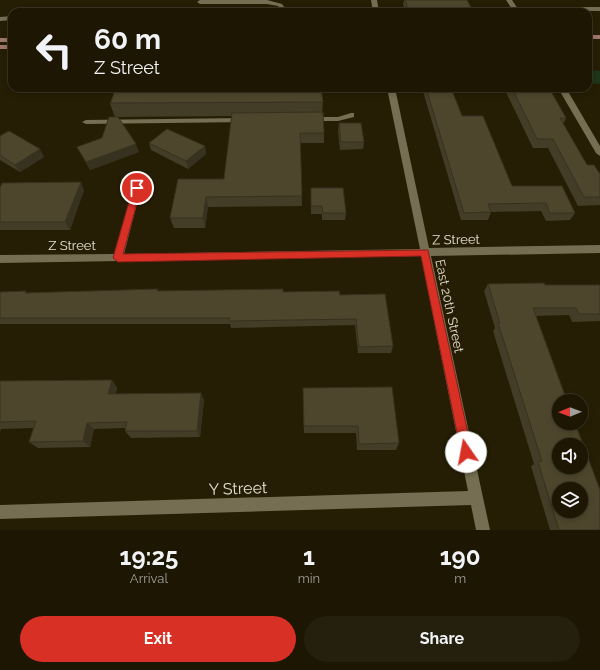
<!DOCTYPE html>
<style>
:root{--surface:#1c1603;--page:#251f0d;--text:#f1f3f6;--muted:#a09f9a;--line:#3a3525;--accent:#d93025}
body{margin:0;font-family:Raleway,sans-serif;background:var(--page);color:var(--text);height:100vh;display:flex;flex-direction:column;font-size:15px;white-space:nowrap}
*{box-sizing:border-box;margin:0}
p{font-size:13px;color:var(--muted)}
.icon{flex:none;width:22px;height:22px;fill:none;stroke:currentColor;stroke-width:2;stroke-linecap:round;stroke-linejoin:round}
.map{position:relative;height:530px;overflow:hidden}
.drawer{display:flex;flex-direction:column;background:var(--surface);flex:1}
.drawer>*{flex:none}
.banner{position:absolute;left:8px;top:8px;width:584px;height:84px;border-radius:12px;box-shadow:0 2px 6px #0003,0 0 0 1px var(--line);background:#1c1603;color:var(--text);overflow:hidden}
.needle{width:26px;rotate:269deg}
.fabs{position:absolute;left:552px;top:394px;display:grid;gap:8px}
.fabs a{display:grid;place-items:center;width:36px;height:36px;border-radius:50%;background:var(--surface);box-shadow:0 2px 6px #0003,0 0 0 1px var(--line);font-size:20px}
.pin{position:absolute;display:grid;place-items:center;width:34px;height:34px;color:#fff;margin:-17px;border:2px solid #fff;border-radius:50%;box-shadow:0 1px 4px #0007}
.me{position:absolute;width:44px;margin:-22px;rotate:348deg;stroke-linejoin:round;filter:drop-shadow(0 0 3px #0008)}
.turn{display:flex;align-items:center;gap:14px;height:84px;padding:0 20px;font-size:18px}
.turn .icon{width:52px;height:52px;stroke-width:2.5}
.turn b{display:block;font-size:28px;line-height:34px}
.eta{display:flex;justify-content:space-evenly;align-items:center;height:68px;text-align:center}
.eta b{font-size:24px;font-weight:700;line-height:28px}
.primary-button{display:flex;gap:8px;margin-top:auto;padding:8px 20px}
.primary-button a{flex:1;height:46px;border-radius:24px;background:var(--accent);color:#fff;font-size:16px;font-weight:700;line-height:46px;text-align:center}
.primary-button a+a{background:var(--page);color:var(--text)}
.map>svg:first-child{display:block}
.green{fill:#1d3519}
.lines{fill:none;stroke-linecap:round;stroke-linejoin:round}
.service{fill:#766e52;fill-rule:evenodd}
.minor{fill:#766e52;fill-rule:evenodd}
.tertiary{fill:#766e52;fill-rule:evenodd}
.secondary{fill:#9e766a;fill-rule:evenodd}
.wall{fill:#433c26}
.shaded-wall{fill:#37311f}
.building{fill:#4e462c;stroke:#37311f;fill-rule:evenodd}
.route{fill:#d93025;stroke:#8d1f18}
.labels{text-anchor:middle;stroke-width:4;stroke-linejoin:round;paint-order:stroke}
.street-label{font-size:13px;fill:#e4dfd0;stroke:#261e04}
.near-street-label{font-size:16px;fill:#e4dfd0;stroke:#261e04}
</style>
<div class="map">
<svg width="600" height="530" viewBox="0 0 600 530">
<rect width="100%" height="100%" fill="#261e04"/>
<polygon class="green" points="588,70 600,71 600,84 588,83"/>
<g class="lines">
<g class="service">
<polygon points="267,0 282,4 288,12 282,12 278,6 267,4 200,4 197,2 200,0"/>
<polygon points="515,7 600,7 600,11 513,10 513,8"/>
<polygon points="12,16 12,20 0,21 0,17"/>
<polygon points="351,113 354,113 354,117 338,121 310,121 306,119 310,117 338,117"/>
<polygon points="244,118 247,118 247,122 86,124 82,122 86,120"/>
</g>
<g class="minor">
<polygon points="506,0 512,0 520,12 514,12"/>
<polygon points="387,88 395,88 429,248 600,245 600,253 431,256 490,530 476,530 471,505 0,519 0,505 468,491 421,256 0,263 0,255 114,254 133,188 137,185 141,188 124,254 420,249"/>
<polygon points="558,88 566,88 600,146 600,156 596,153"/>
</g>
<polygon class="tertiary" points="371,0 377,0 379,12 373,12"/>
<g class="secondary">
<rect x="588" y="35" width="12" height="4"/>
<rect x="0" y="38" width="12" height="4"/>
<rect x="0" y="45" width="12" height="4"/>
</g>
</g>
<g class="wall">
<polygon points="404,0 467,0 473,12 405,12 403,4"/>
<polygon points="116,88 323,102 322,112 324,133 324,143 300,143 302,206 208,207 205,228 174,228 170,218 224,179 232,116 116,117 139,152 90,170 77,147 102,138 115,117 110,104"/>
<polygon points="422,88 451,88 462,116 512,186 575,213 570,220 546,221 541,211 491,212 488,220 461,220"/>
<polygon points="504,88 549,88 566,118 563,124 587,165 600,174 600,205 578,206 548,148 533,148"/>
<polygon points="339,123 364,142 363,149 340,150 338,131"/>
<polygon points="0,136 44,157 20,172 0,160"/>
<polygon points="149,143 205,146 206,154 188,169 151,150"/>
<polygon points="0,188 84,190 70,230 0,230"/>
<polygon points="311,188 346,213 345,220 322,220 322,214 311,214"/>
<polygon points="488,284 545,285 600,285 600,321 572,322 569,315 535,316 600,530 550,530 531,466 534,464 493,331 495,328 484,291"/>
<polygon points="158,289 158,291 283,292 340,295 393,346 391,353 358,353 355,325 231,328 230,324 0,324 0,292 28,293"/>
<polygon points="0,381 117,387 116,394 204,400 200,437 131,438 125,431 126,428 94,429 90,447 38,448 29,442 34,428 1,429 0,432"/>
<polygon points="303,396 399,443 396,450 357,450 356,433 304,433"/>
</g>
<g class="shaded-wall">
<polygon points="136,144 139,152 90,170 86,162"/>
<polygon points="205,146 206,154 188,169 186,161"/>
<polygon points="40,149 44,157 20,172 15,165"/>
<polygon points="81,182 84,190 70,230 65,222"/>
<polygon points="206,197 208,207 205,228 203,218"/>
<polygon points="112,380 117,387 114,401 108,394"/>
<polygon points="201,393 204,400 200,437 197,431"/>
<polygon points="87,423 94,429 90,447 83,441"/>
</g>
<g class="building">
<polygon points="405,0 467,0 473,12 409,12"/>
<polygon points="116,88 321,88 323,102 111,103 112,104 110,104"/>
<polygon points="426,88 451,88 462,116 483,116 512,186 562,186 575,213 550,213 546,203 488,204 491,212 464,213"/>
<polygon points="512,88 549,88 566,118 560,118 587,165 594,165 600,174 600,197 584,197 553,139 537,139"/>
<polygon points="323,112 324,133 300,133 302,196 206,197 203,218 170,218 178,179 224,179 232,113"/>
<polygon points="109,117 118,117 136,144 86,162 77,147 102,138"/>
<polygon points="339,123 361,123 364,142 341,142"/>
<polygon points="167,129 205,146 186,161 149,143"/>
<polygon points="9,131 40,149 15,165 0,155 0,136"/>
<polygon points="81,182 65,222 0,222 0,188 2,183"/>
<polygon points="311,188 343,188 346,213 323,213 322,206 311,206"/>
<path d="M544,283L545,285H600V314H579L576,308H533L567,401H559V423H575L600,490V530H559L538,462L542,461L498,323H500L488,284ZM559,445H581V467H559ZM559,489H581V511H559Z"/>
<polygon points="158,289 157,291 283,289 283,292 339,291 340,295 385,294 393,346 359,347 356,319 229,321 230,318 0,318 0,292 26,291 25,293"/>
<polygon points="112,380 108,394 201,393 197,431 125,431 127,422 87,423 83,441 29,442 36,421 0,422 0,381"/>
<polygon points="392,387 399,443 359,444 358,426 304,426 303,388"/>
</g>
<polygon class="route" points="137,185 141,188 123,254 428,250 472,452 471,456 466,458 462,456 461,452 421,256 118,262 113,258 133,188"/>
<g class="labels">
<g class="street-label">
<text transform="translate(456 239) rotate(-1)" y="5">Z Street</text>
<text x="72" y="250">Z Street</text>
<text transform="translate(450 306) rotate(78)" y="5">East 20th Street</text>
</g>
<g class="near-street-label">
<text transform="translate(238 488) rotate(-2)" y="6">Y Street</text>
</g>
</g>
</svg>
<div class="fabs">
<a><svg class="needle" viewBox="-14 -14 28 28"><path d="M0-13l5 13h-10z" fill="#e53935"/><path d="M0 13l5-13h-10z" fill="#a09f9a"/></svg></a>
<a><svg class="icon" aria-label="sound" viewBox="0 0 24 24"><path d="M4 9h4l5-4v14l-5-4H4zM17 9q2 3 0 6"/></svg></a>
<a><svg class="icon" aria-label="layers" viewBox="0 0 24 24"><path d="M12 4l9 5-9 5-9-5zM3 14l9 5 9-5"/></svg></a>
</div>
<div class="pin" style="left:137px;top:188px;background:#d93025"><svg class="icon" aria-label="arrive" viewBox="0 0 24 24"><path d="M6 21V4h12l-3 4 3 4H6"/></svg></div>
<svg class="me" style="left:466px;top:452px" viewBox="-20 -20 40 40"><circle r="19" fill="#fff"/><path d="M0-13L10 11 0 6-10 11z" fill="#d93025"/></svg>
<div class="banner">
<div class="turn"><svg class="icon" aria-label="left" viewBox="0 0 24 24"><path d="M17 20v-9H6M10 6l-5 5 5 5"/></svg><div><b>60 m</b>Z Street</div></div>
</div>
</div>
<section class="drawer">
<div class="eta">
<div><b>19:25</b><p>Arrival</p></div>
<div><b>1</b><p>min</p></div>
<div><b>190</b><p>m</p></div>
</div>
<div class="primary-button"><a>Exit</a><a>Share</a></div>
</section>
